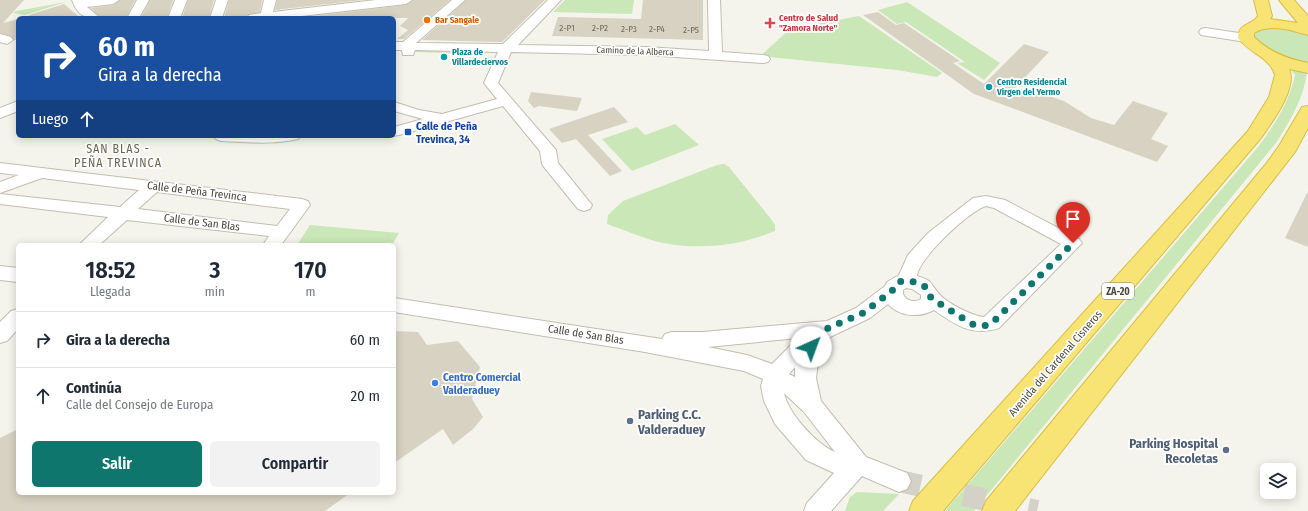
<!DOCTYPE html>
<html lang="es">
<meta charset="utf-8">
<style>
:root{--surface:#fff;--page:#f2f2f3;--text:#1f2937;--muted:#747a83;--line:#e0e1e3;--accent:#0f766e}
body{margin:0;font-family:"Fira Sans Condensed",sans-serif;background:var(--page);color:var(--text);height:100vh;display:flex;flex-direction:column;font-size:15px;white-space:nowrap}
*{box-sizing:border-box;margin:0}
p{font-size:13px;color:var(--muted)}
.icon{flex:none;width:22px;height:22px;fill:none;stroke:currentColor;stroke-width:2;stroke-linecap:round;stroke-linejoin:round}
.map{position:relative;flex:1;overflow:hidden}
.side{position:absolute;left:16px;top:243px;width:380px;height:252px;display:flex;flex-direction:column;background:var(--surface);border-radius:6px;box-shadow:0 2px 10px #0003}
.side>*{flex:none}
.top-card{position:absolute;left:16px;top:16px;width:380px;height:122px;border-radius:6px;box-shadow:0 2px 10px #0003;background:#1a4fa0;color:#fff;overflow:hidden}
.buttons{position:absolute;left:1260px;top:463px;display:grid;gap:8px}
.buttons a{display:grid;place-items:center;width:36px;height:36px;border-radius:6px;background:var(--surface);box-shadow:0 2px 10px #0003;font-size:20px}
.pin{position:absolute;display:grid;place-items:center;width:34px;height:34px;color:#fff;margin:-41px -17px;border-radius:50% 50% 50% 0;rotate:-45deg;box-shadow:0 0 4px #0007}
.pin .icon{rotate:45deg}
.me{position:absolute;width:44px;margin:-22px;rotate:43deg;stroke-linejoin:round;filter:drop-shadow(0 0 3px #0008)}
.turn{display:flex;align-items:center;gap:14px;height:84px;padding:0 16px;font-size:18px}
.turn .icon{width:52px;height:52px;stroke-width:2.5}
.turn b{display:block;font-size:28px;line-height:34px}
.then{display:flex;align-items:center;height:38px;padding:0 16px;background:#0003;gap:8px;font-size:15px}
.eta{display:flex;justify-content:space-evenly;align-items:center;height:68px;text-align:center}
.eta b{font-size:24px;font-weight:600;line-height:28px}
.action{display:flex;gap:8px;margin-top:auto;padding:8px 16px}
.action a{flex:1;height:46px;border-radius:6px;background:var(--accent);color:#fff;font-size:16px;font-weight:600;line-height:46px;text-align:center}
.action a+a{background:var(--page);color:var(--text)}
ul{padding:0;list-style:none}
li{display:flex;align-items:center;gap:12px;height:56px;padding:0 16px;border-top:1px solid var(--line)}
li div{flex:1}
li b{display:block;font-size:15px}
li em{font-style:normal}
.map>svg:first-child{display:block}
.green{fill:#c9e7b7}
.building{fill:#d7d2c2}
.lines{fill:none;stroke-linecap:round;stroke-linejoin:round}
.minor-tunnel{stroke:#d3d1c8;stroke-width:22;stroke-dasharray:22 11;stroke-linecap:butt}
.minor-casing{stroke:#c1beaf;stroke-width:2}
.highway-casing{stroke:#d8bd44;stroke-width:2}
.minor{fill:#fff;fill-rule:evenodd}
.highway{fill:#f8e475;fill-rule:evenodd}
.route{stroke:#0f766e;stroke-width:7;stroke-dasharray:0 12.6}
.food-dot{fill:#e8710a;stroke:#fff;stroke-width:1.5}
.health-dot{fill:#e0444e;stroke:#fff;stroke-width:1.5}
.culture-dot{fill:#0f9aa8;stroke:#fff;stroke-width:1.5}
.transit-dot{fill:#1a4fb4;stroke:#fff;stroke-width:1.5}
.shop-dot{fill:#3f7fe0;stroke:#fff;stroke-width:1.5}
.service-dot{fill:#5c6f8a;stroke:#fff;stroke-width:1.5}
.labels{text-anchor:middle;stroke-width:3.5;stroke-linejoin:round;paint-order:stroke}
.far-health-label{font-size:9px;font-weight:bold;fill:#be3a42;stroke:#fff;text-anchor:start}
.far-food-label{font-size:9px;font-weight:bold;fill:#c56008;stroke:#fff;text-anchor:start}
.number-label{font-size:9px;fill:#6d695c}
.far-street-label{font-size:9px;fill:#4a463a;stroke:#fff}
.far-culture-label{font-size:9px;font-weight:bold;fill:#0d838f;stroke:#fff;text-anchor:start}
.shield{fill:#fff;stroke:#807e75;stroke-width:1}
.shield-label{font-size:10px;font-weight:bold;fill:#4a463a}
.transit-label{font-size:11px;font-weight:bold;fill:#164399;stroke:#fff;text-anchor:start}
.street-label{font-size:11px;fill:#4a463a;stroke:#fff}
.shop-label{font-size:11px;font-weight:bold;fill:#366cbe;stroke:#fff;text-anchor:start}
.neighbourhood-label{font-size:12px;letter-spacing:1px;fill:#6c6651;stroke:#fff}
.near-service-label{font-size:13px;font-weight:bold;fill:#4e5e75;stroke:#fff;text-anchor:start}
</style>
<div class="map">
<svg width="1308" height="511" viewBox="0 0 1308 511">
<rect width="100%" height="100%" fill="#f5f4ec"/>
<g class="green">
<polygon points="565,0 634,0 632,14 553,12"/>
<polygon points="66,2 25,15 13,13 16,11"/>
<polygon points="907,2 1000,63 984,80 957,63 965,62 906,22 897,24 878,10"/>
<polygon points="859,16 942,73 937,77 897,70 760,56 790,29"/>
<polygon points="1265,28 1289,29 1308,33 1308,64 1285,58 1256,41 1254,35 1258,31"/>
<polygon points="414,50 485,51 486,52 482,54 416,52"/>
<path d="M1289,67L1307,72C1304,98 1290,121 1276,143L974,511H945L1258,147C1275,124 1289,103 1295,75Z"/>
<polygon points="675,124 699,145 632,171 602,139 637,127 645,135"/>
<path d="M724,164L729,167L771,219L775,225V231C740,246 700,250 663,243C644,239 625,230 607,224L608,215L623,201L717,165Z"/>
<polygon points="310,225 399,233 392,245 297,245"/>
<polygon points="857,492 899,494 883,511 845,511 850,497"/>
</g>
<g class="building">
<polygon points="0,0 24,0 3,23 18,19 18,40 14,40 11,36 0,33"/>
<polygon points="120,0 135,0 126,18 101,18 91,8 113,5"/>
<polygon points="150,0 173,0 167,18 141,18"/>
<polygon points="188,0 214,0 209,18 182,18"/>
<polygon points="229,0 262,0 260,12 249,14 246,18 224,18"/>
<polygon points="277,0 363,0 275,10"/>
<polygon points="413,0 450,0 404,39 397,39 408,30 400,26 408,18 297,18 406,5"/>
<polygon points="466,0 545,0 502,42 422,40"/>
<polygon points="643,0 703,0 703,40 552,36 558,17 641,19"/>
<polygon points="64,4 80,18 30,18 29,15"/>
<polygon points="878,12 896,25 904,23 960,61 953,63 984,84 1024,44 1049,52 1014,89 1046,95 1064,101 1091,118 1114,125 1133,101 1168,113 1151,139 1168,146 1157,162 974,94 863,15"/>
<polygon points="531,92 582,98 577,111 539,106 534,108 528,101"/>
<polygon points="614,107 628,122 588,135 622,171 610,176 576,139 562,143 549,129"/>
<polygon points="1308,191 1308,247 1285,238"/>
<polygon points="394,331 418,332 427,345 458,341 480,367 472,399 483,417 473,429 453,445 443,429 394,463"/>
<polygon points="18,429 18,493 350,493 325,511 0,511 0,438"/>
</g>
<g class="lines">
<polyline class="minor-tunnel" points="899,481 1037,511"/>
<g class="minor-casing">
<g id="minor">
<path d="M72,0H119L113,4L87,7L100,18C84,18 78,16 72,0Z"/>
<polygon points="137,0 149,0 139,18 127,18"/>
<polygon points="175,0 187,0 180,18 168,18"/>
<polygon points="216,0 228,0 222,18 210,18"/>
<polygon points="264,0 276,0 273,12 376,0 412,0 406,4 284,18 247,18 249,15 261,13"/>
<polygon points="452,0 465,0 416,43 503,44 548,0 561,0 518,45 646,47 709,51 708,0 720,0 722,52 763,55 768,56 770,59 768,62 763,63 646,55 511,52 498,83 556,150 558,163 592,205 590,209 584,211 578,209 544,167 542,164 540,151 503,106 399,135 392,136 394,136 394,127 423,119 394,111 394,102 419,110 442,114 497,99 484,83 498,52 415,50 413,55 403,55 402,50 394,50 394,42 403,42"/>
<polygon points="1205,28 1246,34 1252,38 1246,42 1201,35 1199,32 1201,29"/>
<polygon points="0,34 11,37 13,40 7,44 0,42"/>
<polygon points="18,101 18,111 0,118 0,108"/>
<path d="M213,136H301L298,139C274,145 246,142 221,141L216,139Z"/>
<path d="M0,163L302,199L308,201L310,205L281,245H263L269,236L127,220L99,245H79L108,217L0,204V194L120,207L139,190L42,178L0,193V182L19,175L0,173ZM157,192L290,209L277,226L138,209Z"/>
<path d="M986,196L1005,200L1079,239L1082,243L999,328C973,337 955,325 934,310C919,318 900,317 888,304L870,318L830,337L819,355L816,378L821,401L866,457L907,473L911,481L907,489L899,492L862,476L831,511H804L807,503L834,473L806,460L775,424L764,401L761,386L763,379L744,371L645,352L394,312V298L662,339L665,334L672,332H703L827,321L856,308L885,286L887,282L899,275L908,255L928,233L973,198ZM986,206L994,208L1061,244L984,317C972,316 949,304 940,295C930,284 934,281 917,276C919,258 969,211 986,206ZM906,288L912,289L921,295V299C914,303 906,301 903,294V290ZM798,338L772,364L747,355L708,347ZM795,367V377L789,374ZM784,393L804,412L835,452C816,444 788,413 784,393Z"/>
<polygon points="0,266 18,268 18,282 0,280"/>
<polygon points="18,309 18,329 7,341 0,343 0,322 11,311"/>
</g>
</g>
<g class="highway-casing">
<g id="highway">
<path d="M1254,0H1268L1272,16L1270,19L1298,23L1279,0H1294L1308,16V35C1291,30 1270,23 1254,33V37C1269,52 1288,59 1308,63V73L1289,69C1298,88 1272,122 1261,138L943,511H909L913,501L1248,131L1269,97L1275,75C1270,57 1249,53 1238,38C1239,22 1250,27 1258,16Z"/>
<polygon points="1308,106 1308,128 1295,152 1015,511 982,511 986,501 1266,164 1279,146 1302,107"/>
</g>
</g>
<use href="#minor" class="minor"/>
<use href="#highway" class="highway"/>
</g>
<g class="lines">
<polyline class="route" points="811,347 828,328 863,313 892,291 897,283 902,281 911,281 921,284 927,288 931,298 972,324 984,326 992,323 1073,243"/>
</g>
<circle class="food-dot" cx="427" cy="20" r="4"/>
<path class="health-dot" d="M768 17h4v4h4v4h-4v4h-4v-4h-4v-4h4z"/>
<g class="culture-dot">
<circle cx="444" cy="57" r="4"/>
<circle cx="989" cy="87" r="4"/>
</g>
<rect class="transit-dot" x="404" y="128" width="8" height="8" rx="2"/>
<circle class="shop-dot" cx="435" cy="383" r="4"/>
<g class="service-dot">
<circle cx="630" cy="421" r="4"/>
<circle cx="1226" cy="450" r="4"/>
</g>
<g class="labels">
<g class="far-health-label">
<text x="779" y="21">Centro de Salud<tspan x="779" dy="10">"Zamora Norte"</tspan></text>
</g>
<g class="far-food-label">
<text x="435" y="23">Bar Sangale</text>
</g>
<g class="number-label">
<text x="567" y="31">2-P1</text>
<text x="600" y="31">2-P2</text>
<text x="629" y="32">2-P3</text>
<text x="657" y="32">2-P4</text>
<text x="691" y="33">2-P5</text>
</g>
<g class="far-street-label">
<text transform="translate(635 51) rotate(2)" y="3">Camino de la Alberca</text>
</g>
<g class="far-culture-label">
<text x="452" y="55">Plaza de<tspan x="452" dy="10">Villardeciervos</tspan></text>
<text x="997" y="85">Centro Residencial<tspan x="997" dy="10">Virgen del Yermo</tspan></text>
</g>
<rect class="shield" x="1102" y="283" width="32" height="16" rx="3"/>
<g class="shield-label">
<text x="1118" y="295">ZA-20</text>
</g>
<g class="transit-label">
<text x="416" y="130">Calle de Peña<tspan x="416" dy="13">Trevinca, 34</tspan></text>
</g>
<g class="street-label">
<text transform="translate(197 191) rotate(7)" y="4">Calle de Peña Trevinca</text>
<text transform="translate(202 222) rotate(7)" y="4">Calle de San Blas</text>
<text transform="translate(586 334) rotate(9)" y="4">Calle de San Blas</text>
<text transform="translate(1055 363) rotate(-49)" y="4">Avenida del Cardenal Cisneros</text>
</g>
<g class="shop-label">
<text x="443" y="381">Centro Comercial<tspan x="443" dy="13">Valderaduey</tspan></text>
</g>
<g class="neighbourhood-label">
<text x="118" y="153">SAN BLAS -<tspan x="118" dy="14">PEÑA TREVINCA</tspan></text>
</g>
<g class="near-service-label">
<text x="638" y="419">Parking C.C.<tspan x="638" dy="15">Valderaduey</tspan></text>
<text x="1218" y="448" text-anchor="end">Parking Hospital<tspan x="1218" dy="15">Recoletas</tspan></text>
</g>
</g>
</svg>
<div class="buttons">
<a><svg class="icon" aria-label="layers" viewBox="0 0 24 24"><path d="M12 4l9 5-9 5-9-5zM3 14l9 5 9-5"/></svg></a>
</div>
<div class="pin" style="left:1073px;top:243px;background:#d93025"><svg class="icon" aria-label="arrive" viewBox="0 0 24 24"><path d="M6 21V4h12l-3 4 3 4H6"/></svg></div>
<svg class="me" style="left:811px;top:347px" viewBox="-20 -20 40 40"><circle r="19" fill="#fff"/><path d="M0-13L10 11 0 6-10 11z" fill="#0f766e"/></svg>
<div class="top-card">
<div class="turn"><svg class="icon" aria-label="right" viewBox="0 0 24 24"><path d="M7 20v-9h11M14 6l5 5-5 5"/></svg><div><b>60 m</b>Gira a la derecha</div></div>
<div class="then">Luego<svg class="icon" aria-label="ahead" viewBox="0 0 24 24"><path d="M12 20V5M6 11l6-6 6 6"/></svg></div>
</div>
<section class="side">
<div class="eta">
<div><b>18:52</b><p>Llegada</p></div>
<div><b>3</b><p>min</p></div>
<div><b>170</b><p>m</p></div>
</div>
<ul>
<li><svg class="icon" aria-label="right" viewBox="0 0 24 24"><path d="M7 20v-9h11M14 6l5 5-5 5"/></svg><div><b>Gira a la derecha</b></div><em>60 m</em></li>
<li><svg class="icon" aria-label="ahead" viewBox="0 0 24 24"><path d="M12 20V5M6 11l6-6 6 6"/></svg><div><b>Continúa</b><p>Calle del Consejo de Europa</p></div><em>20 m</em></li>
</ul>
<div class="action"><a>Salir</a><a>Compartir</a></div>
</section>
</div>
